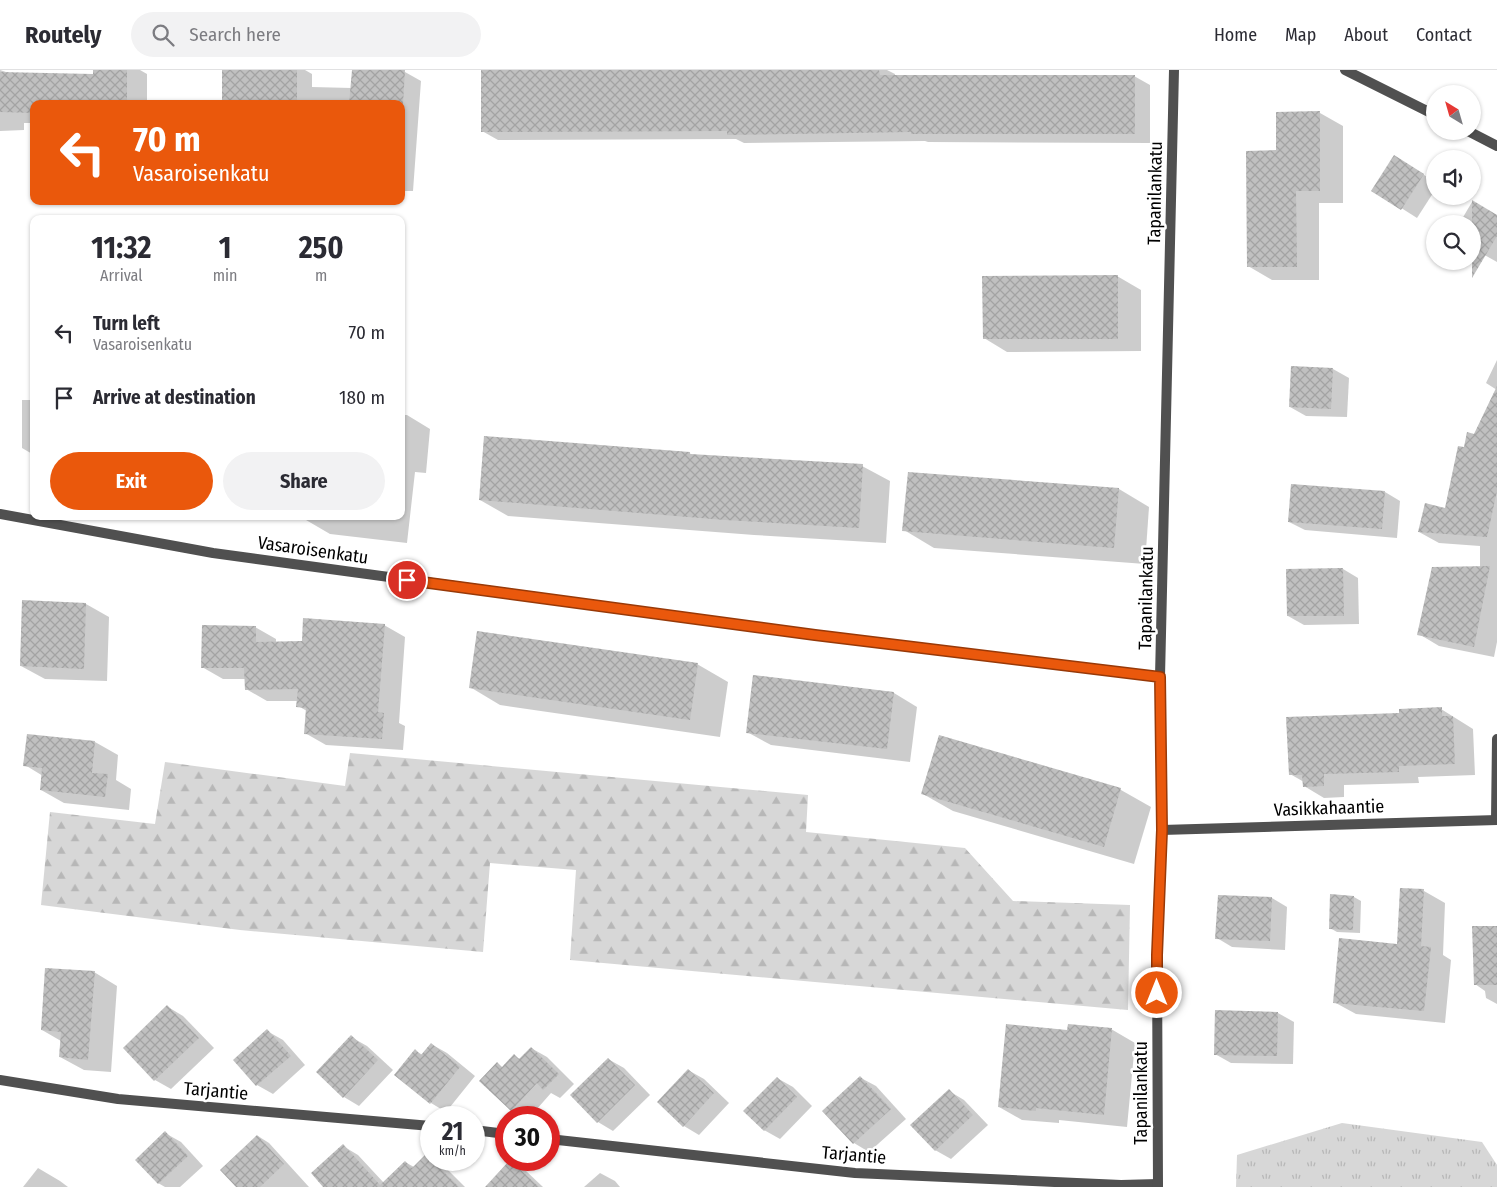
<!DOCTYPE html>
<style>
:root{--surface:#fff;--page:#f2f2f3;--text:#2b2b33;--muted:#7c7c81;--line:#e1e1e2;--accent:#ea580c}
body{margin:0;font-family:"Fira Sans Condensed",sans-serif;background:var(--page);color:var(--text);height:100vh;display:flex;flex-direction:column;font-size:19px;white-space:nowrap}
*{box-sizing:border-box;margin:0}
p{font-size:16px;color:var(--muted)}
.icon{flex:none;width:28px;height:28px;fill:none;stroke:currentColor;stroke-width:2;stroke-linecap:round;stroke-linejoin:round}
.map{position:relative;flex:1;overflow:hidden}
.sheet{position:absolute;left:30px;top:145px;width:375px;height:305px;display:flex;flex-direction:column;background:var(--surface);border-radius:10px;box-shadow:0 1px 4px #0004}
.sheet>*{flex:none}
.banner{position:absolute;left:30px;top:30px;width:375px;height:105px;border-radius:10px;box-shadow:0 1px 4px #0004;background:#ea580c;color:#fff;overflow:hidden}
.needle{width:32px;rotate:323deg}
.tools{position:absolute;left:1426px;top:15px;display:grid;gap:10px}
.tools a{display:grid;place-items:center;width:55px;height:55px;border-radius:50%;background:var(--surface);box-shadow:0 1px 4px #0004;font-size:25px}
.speed{position:absolute;left:420px;top:1036px;display:flex;gap:10px;font-size:25px;font-weight:700;text-align:center}
.speed>*{display:grid;place-content:center;width:65px;height:65px;border-radius:50%;background:var(--surface);box-shadow:0 1px 4px #0004;line-height:1}
.speed small{font-size:12px;font-weight:400}
.speed .limit{border:8px solid #d22;background:#fff;color:#111}
.pin{position:absolute;display:grid;place-items:center;width:42px;height:42px;color:#fff;margin:-21px;border:2px solid #fff;border-radius:50%;box-shadow:0 1px 5px #0007}
.me{position:absolute;width:55px;margin:-28px;rotate:0deg;stroke-linejoin:round;filter:drop-shadow(0 0 4px #0008)}
.turn{display:flex;align-items:center;gap:18px;height:105px;padding:0 20px;font-size:22px}
.turn .icon{width:65px;height:65px;stroke-width:2.5}
.turn b{display:block;font-size:35px;line-height:42px}
.eta{display:flex;justify-content:space-evenly;align-items:center;height:85px;text-align:center}
.eta b{font-size:30px;font-weight:700;line-height:35px}
.action{display:flex;gap:10px;margin-top:auto;padding:10px 20px}
.action a{flex:1;height:58px;border-radius:30px;background:var(--accent);color:#fff;font-size:20px;font-weight:700;line-height:58px;text-align:center}
.action a+a{background:var(--page);color:var(--text)}
ul{padding:0;list-style:none}
li{display:flex;align-items:center;gap:15px;height:65px;padding:0 20px}
li div{flex:1}
li b{display:block;font-size:19px}
li em{font-style:normal}
header{display:flex;align-items:center;gap:30px;box-sizing:border-box;height:70px;padding:0 25px;background:var(--surface);border-bottom:1px solid var(--line)}
header strong{font-size:24px}
nav{display:flex;gap:28px;margin-inline-start:auto;font-size:18px}
.search{width:350px;height:45px;background:var(--page);display:flex;align-items:center;gap:12px;box-sizing:border-box;padding:0 18px;border-radius:28px;color:var(--muted);font-size:19px}
.map>svg:first-child{display:block}
.forest{fill:url(#forest-firs)}
.park{fill:url(#park-tufts)}
.shadow{fill:#0003}
.building{fill:url(#building-cross-hatch)}
.lines{fill:none;stroke-linecap:round;stroke-linejoin:round}
.minor{stroke:#505050;stroke-width:10}
.route-casing{stroke:#983908;stroke-width:12}
.route{stroke:#ea580c;stroke-width:9}
.labels{text-anchor:middle;stroke-width:5;stroke-linejoin:round;paint-order:stroke}
.street-label{font-size:18px;fill:#000;stroke:#fff}
</style>
<header>
<strong>Routely</strong>
<div class="search"><svg class="icon" aria-label="search" viewBox="0 0 24 24"><circle cx="10" cy="10" r="6"/><path d="M15 15l6 6"/></svg>Search here</div>
<nav><a>Home</a><a>Map</a><a>About</a><a>Contact</a></nav>
</header>
<div class="map">
<svg width="1497" height="1117" viewBox="0 0 1497 1117">
<defs>
<pattern id="forest-firs" width="22" height="20" patternUnits="userSpaceOnUse" patternTransform="scale(1.25)"><rect width="22" height="20" fill="#d7d7d7"/><path d="M5 1l3.5 6h-7zM16 11l3.5 6h-7z" fill="#b7b7b7"/></pattern>
<pattern id="park-tufts" width="24" height="20" patternUnits="userSpaceOnUse" patternTransform="scale(1.25)"><rect width="24" height="20" fill="#d7d7d7"/><path d="M3 7l-1-3M5 7V3M7 7l1-3M15 17l-1-3M17 17v-4M19 17l1-3" fill="none" stroke="#b7b7b7"/></pattern>
<pattern id="building-cross-hatch" width="8" height="8" patternUnits="userSpaceOnUse" patternTransform="scale(1.25)"><rect width="8" height="8" fill="#c0c0c0"/><path d="M0 0l8 8M0 8l8-8" fill="none" stroke="#a3a3a3"/></pattern>
</defs>
<rect width="100%" height="100%" fill="#fff"/>
<polygon class="forest" points="350,683 808,725 806,762 965,778 1013,831 1130,835 1128,940 570,890 576,800 490,793 483,882 240,860 41,835 50,742 155,754 165,692 345,716"/>
<polygon class="park" points="1342,1053 1482,1072 1497,1095 1497,1117 1236,1117 1237,1085"/>
<g class="shadow">
<polygon points="0,0 9,3 94,6 94,0 140,0 147,4 147,34 34,34 34,53 24,53 24,60 0,61"/>
<polygon points="223,0 305,0 312,4 312,17 352,18 353,0 405,2 421,11 413,121 401,121 401,34 223,34"/>
<polygon points="482,0 887,0 895,4 895,6 1134,6 1150,15 1150,73 928,72 925,71 744,73 736,69 498,70 482,61"/>
<polygon points="1320,43 1343,56 1343,133 1319,133 1319,210 1272,210 1248,196 1277,82"/>
<polygon points="1410,96 1435,112 1435,120 1417,148 1373,120"/>
<polygon points="1472,132 1497,146 1497,192 1472,178 1472,154 1459,154"/>
<polygon points="1117,206 1141,220 1141,281 1007,282 984,268"/>
<polygon points="1497,290 1497,572 1494,587 1439,576 1419,564 1480,497 1480,476 1439,473 1419,462 1446,439 1465,379 1474,365 1497,320 1486,313"/>
<polygon points="1292,297 1333,299 1349,308 1347,347 1306,346 1290,337"/>
<polygon points="22,330 34,330 34,385 22,378"/>
<polygon points="401,345 407,345 430,359 426,403 415,402 407,473 330,464 306,450 307,446 401,446"/>
<polygon points="689,383 693,385 862,396 890,411 886,473 754,465 508,446 480,430"/>
<polygon points="909,403 1119,419 1149,437 1145,494 934,478 904,460"/>
<polygon points="1385,422 1400,431 1397,468 1305,460 1289,452"/>
<polygon points="1343,499 1358,508 1359,554 1304,555 1288,546"/>
<polygon points="86,534 109,547 107,611 45,609 21,596"/>
<polygon points="384,555 405,567 399,653 405,656 403,680 326,675 305,663 307,641 298,636 298,631 267,631 246,619 246,609 223,609 202,597 255,557 276,569 276,573 303,572"/>
<polygon points="697,594 728,612 720,667 500,635 470,617"/>
<polygon points="894,623 917,637 910,692 771,675 747,662"/>
<polygon points="1441,639 1473,659 1475,705 1418,707 1419,713 1344,715 1344,727 1324,728 1304,716 1304,712 1290,704 1400,644"/>
<polygon points="28,666 95,672 118,685 116,710 131,719 129,740 64,733 41,720 43,706 25,695"/>
<polygon points="940,667 1121,720 1151,737 1134,794 953,741 923,724"/>
<polygon points="1424,821 1445,833 1443,885 1451,890 1445,953 1356,944 1334,932 1398,875"/>
<polygon points="1354,827 1361,831 1360,863 1337,862 1330,858"/>
<polygon points="1272,828 1287,837 1285,880 1232,877 1217,868"/>
<polygon points="1497,857 1497,934 1486,928 1485,921 1475,914"/>
<polygon points="94,902 117,916 111,1002 84,1000 60,987 61,971 42,960"/>
<polygon points="168,937 183,946 214,978 171,1019 155,1010"/>
<polygon points="1216,941 1278,943 1294,952 1293,994 1231,993 1215,984"/>
<polygon points="1111,959 1135,973 1127,1057 1059,1050 1059,1053 1022,1050 999,1037 1068,962"/>
<polygon points="267,961 283,970 305,995 273,1024 257,1015 235,990"/>
<polygon points="351,967 367,976 393,1000 359,1036 344,1027"/>
<polygon points="431,974 447,983 475,1006 446,1042 431,1033 396,1005 415,981 423,985"/>
<polygon points="531,978 547,987 574,1014 560,1028 551,1023 529,1048 524,1048 512,1040 497,994 503,998 514,986 520,989"/>
<polygon points="608,989 624,998 650,1025 613,1061 598,1052"/>
<polygon points="688,1000 704,1009 729,1033 699,1065 684,1056"/>
<polygon points="777,1008 793,1017 812,1036 780,1069 764,1060"/>
<polygon points="861,1008 876,1016 906,1049 869,1082 854,1073 824,1041"/>
<polygon points="949,1021 964,1030 988,1055 951,1089 935,1080"/>
<polygon points="165,1063 181,1072 203,1096 180,1117 165,1117 158,1113"/>
<polygon points="258,1066 269,1073 309,1117 238,1117"/>
<polygon points="343,1076 358,1085 384,1113 405,1092 414,1097 426,1085 431,1088 431,1090 442,1094 465,1117 325,1117"/>
<polygon points="510,1092 525,1100 543,1117 487,1117"/>
<polygon points="38,1098 60,1111 68,1117 23,1117"/>
<polygon points="600,1103 615,1111 620,1117 584,1117"/>
</g>
<g class="building">
<polygon points="93,0 127,0 127,34 34,34 34,43 0,42 0,2 93,4"/>
<rect x="222" y="0" width="75" height="34"/>
<polygon points="352,0 405,0 403,34 349,34"/>
<polygon points="481,0 879,0 880,5 1135,5 1135,64 911,64 911,62 727,65 727,61 481,62"/>
<polygon points="1320,41 1320,121 1296,121 1297,197 1247,197 1246,81 1276,80 1276,42"/>
<polygon points="1394,85 1424,104 1401,140 1371,121"/>
<polygon points="1472,130 1497,145 1497,166 1472,208"/>
<polygon points="1118,205 1118,269 983,269 982,206"/>
<polygon points="1291,296 1333,298 1331,339 1289,337"/>
<polygon points="1497,316 1497,421 1487,467 1418,462 1425,433 1445,438 1458,376 1464,377 1467,362 1474,364"/>
<polygon points="484,366 690,382 690,384 863,394 859,458 725,450 479,430"/>
<polygon points="908,402 1119,418 1114,478 902,461"/>
<polygon points="1291,414 1385,421 1382,459 1288,452"/>
<polygon points="1490,496 1474,577 1417,565 1432,497"/>
<polygon points="1343,498 1344,546 1287,546 1286,499"/>
<polygon points="22,530 86,533 84,599 20,596"/>
<polygon points="303,548 385,554 378,642 384,643 382,669 304,664 306,638 296,637 298,619 245,620 244,598 201,598 202,555 256,556 256,572 302,571"/>
<polygon points="477,561 698,593 690,650 469,618"/>
<polygon points="753,605 894,622 887,679 746,663"/>
<polygon points="1442,637 1442,646 1453,646 1455,694 1399,696 1399,702 1324,704 1324,716 1303,717 1302,705 1289,705 1286,647 1399,643 1399,639"/>
<polygon points="27,664 95,671 92,703 108,704 105,727 40,720 42,698 23,696"/>
<polygon points="939,665 1121,718 1104,777 921,724"/>
<polygon points="1400,818 1424,819 1421,876 1431,877 1424,941 1333,933 1339,868 1397,874"/>
<polygon points="1330,824 1354,826 1353,860 1329,859"/>
<polygon points="1218,825 1272,827 1270,871 1215,869"/>
<polygon points="1472,856 1497,856 1497,915 1474,915"/>
<polygon points="45,898 95,901 88,990 59,987 61,962 41,960"/>
<polygon points="167,935 199,968 154,1011 123,978"/>
<polygon points="1215,940 1278,942 1277,986 1214,985"/>
<polygon points="1006,954 1067,960 1068,954 1112,958 1104,1045 1036,1038 1036,1041 998,1037"/>
<polygon points="267,959 291,986 256,1016 233,990"/>
<polygon points="351,965 378,990 343,1028 316,1002"/>
<polygon points="431,973 460,997 430,1034 394,1005 415,979 421,985"/>
<polygon points="531,977 559,1004 543,1020 537,1013 511,1041 479,1011 497,992 502,997 514,984 519,989"/>
<polygon points="608,988 635,1015 597,1053 570,1025"/>
<polygon points="688,999 714,1023 683,1057 657,1032"/>
<polygon points="860,1006 891,1039 853,1074 822,1041"/>
<polygon points="777,1007 797,1027 764,1061 743,1041"/>
<polygon points="949,1019 973,1045 935,1081 910,1055"/>
<polygon points="165,1061 188,1086 158,1114 135,1090"/>
<polygon points="257,1065 284,1094 260,1117 236,1117 220,1100"/>
<polygon points="343,1074 380,1115 405,1091 412,1098 426,1084 459,1117 323,1117 311,1103"/>
<polygon points="510,1090 539,1117 485,1117"/>
</g>
<g class="lines">
<g class="minor">
<polyline points="1345,0 1435,45"/>
<polyline points="1468,61 1497,76"/>
<polyline points="0,444 213,483 815,565 1160,607"/>
<polyline points="1496,750 1497,669"/>
<polyline points="1162,760 1497,750"/>
<polyline points="0,1010 118,1029 431,1056"/>
<polyline points="474,1060 506,1064"/>
<polyline points="549,1069 855,1103 1121,1115 1158,1114"/>
<polyline points="1158,1117 1157,885 1162,760 1160,607 1174,0"/>
</g>
</g>
<g class="lines">
<g class="route-casing">
<polyline id="route" points="407,510 815,565 1160,607 1162,760 1157,885 1157,923"/>
</g>
<use href="#route" class="route"/>
</g>
<g class="labels">
<g class="street-label">
<text transform="translate(1155 123) rotate(-89)" y="6">Tapanilankatu</text>
<text transform="translate(313 480) rotate(8)" y="6">Vasaroisenkatu</text>
<text transform="translate(1146 528) rotate(-89)" y="6">Tapanilankatu</text>
<text transform="translate(1329 738) rotate(-2)" y="6">Vasikkahaantie</text>
<text transform="translate(216 1021) rotate(5)" y="6">Tarjantie</text>
<text transform="translate(1141 1023) rotate(-90)" y="6">Tapanilankatu</text>
<text transform="translate(854 1085) rotate(5)" y="6">Tarjantie</text>
</g>
</g>
</svg>
<div class="tools">
<a><svg class="needle" viewBox="-14 -14 28 28"><path d="M0-13l5 13h-10z" fill="#e53935"/><path d="M0 13l5-13h-10z" fill="#7c7c81"/></svg></a>
<a><svg class="icon" aria-label="sound" viewBox="0 0 24 24"><path d="M4 9h4l5-4v14l-5-4H4zM17 9q2 3 0 6"/></svg></a>
<a><svg class="icon" aria-label="search" viewBox="0 0 24 24"><circle cx="10" cy="10" r="6"/><path d="M15 15l6 6"/></svg></a>
</div>
<div class="speed"><div>21<small>km/h</small></div><div class="limit">30</div></div>
<div class="pin" style="left:407px;top:510px;background:#d93025"><svg class="icon" aria-label="arrive" viewBox="0 0 24 24"><path d="M6 21V4h12l-3 4 3 4H6"/></svg></div>
<svg class="me" style="left:1157px;top:923px" viewBox="-20 -20 40 40"><circle r="17" fill="#ea580c" stroke="#fff" stroke-width="3"/><path d="M0-11L8 9 0 5-8 9z" fill="#fff"/></svg>
<div class="banner">
<div class="turn"><svg class="icon" aria-label="left" viewBox="0 0 24 24"><path d="M17 20v-9H6M10 6l-5 5 5 5"/></svg><div><b>70 m</b>Vasaroisenkatu</div></div>
</div>
<section class="sheet">
<div class="eta">
<div><b>11:32</b><p>Arrival</p></div>
<div><b>1</b><p>min</p></div>
<div><b>250</b><p>m</p></div>
</div>
<ul>
<li><svg class="icon" aria-label="left" viewBox="0 0 24 24"><path d="M17 20v-9H6M10 6l-5 5 5 5"/></svg><div><b>Turn left</b><p>Vasaroisenkatu</p></div><em>70 m</em></li>
<li><svg class="icon" aria-label="arrive" viewBox="0 0 24 24"><path d="M6 21V4h12l-3 4 3 4H6"/></svg><div><b>Arrive at destination</b></div><em>180 m</em></li>
</ul>
<div class="action"><a>Exit</a><a>Share</a></div>
</section>
</div>
